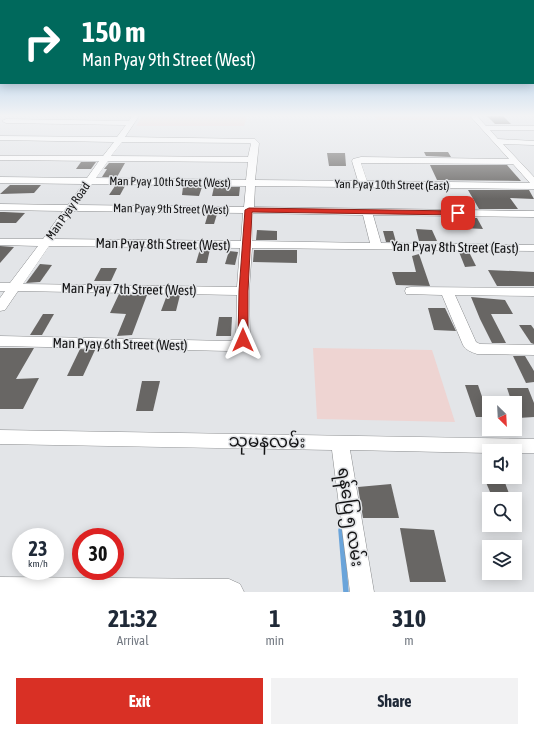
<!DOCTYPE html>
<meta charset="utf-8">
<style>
:root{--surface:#fff;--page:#f2f2f3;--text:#1f2937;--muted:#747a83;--accent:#d93025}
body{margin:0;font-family:"Asap Condensed","Noto Sans Myanmar",sans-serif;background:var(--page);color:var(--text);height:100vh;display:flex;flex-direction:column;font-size:15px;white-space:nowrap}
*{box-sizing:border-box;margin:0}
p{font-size:13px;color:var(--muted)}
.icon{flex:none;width:22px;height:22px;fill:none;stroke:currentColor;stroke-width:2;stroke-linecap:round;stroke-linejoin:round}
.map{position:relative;height:592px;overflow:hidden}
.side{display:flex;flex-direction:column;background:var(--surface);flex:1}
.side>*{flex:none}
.guide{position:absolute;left:0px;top:0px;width:534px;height:84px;box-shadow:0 2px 10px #0003;background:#00695c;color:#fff;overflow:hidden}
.needle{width:26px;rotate:156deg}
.controls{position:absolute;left:482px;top:396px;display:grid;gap:8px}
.controls a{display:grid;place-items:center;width:40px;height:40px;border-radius:0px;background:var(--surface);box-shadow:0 2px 10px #0003;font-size:20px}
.speed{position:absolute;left:12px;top:528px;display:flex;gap:8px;font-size:20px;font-weight:700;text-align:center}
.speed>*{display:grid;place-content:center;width:52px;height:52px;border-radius:50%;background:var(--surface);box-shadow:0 2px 10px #0003;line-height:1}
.speed small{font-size:10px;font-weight:400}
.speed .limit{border:6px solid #d22;background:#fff;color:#111}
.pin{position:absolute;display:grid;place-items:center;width:34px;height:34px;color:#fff;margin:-17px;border-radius:8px;box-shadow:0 2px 6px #0006}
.me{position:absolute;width:44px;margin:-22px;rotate:0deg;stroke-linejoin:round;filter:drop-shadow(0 0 3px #0008)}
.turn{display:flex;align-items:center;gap:14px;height:84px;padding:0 16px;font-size:18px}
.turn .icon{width:52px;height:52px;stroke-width:2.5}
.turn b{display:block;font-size:28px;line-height:34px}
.eta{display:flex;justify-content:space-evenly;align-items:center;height:68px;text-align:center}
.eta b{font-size:24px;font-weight:700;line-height:28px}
.button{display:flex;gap:8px;margin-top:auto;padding:8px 16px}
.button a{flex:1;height:46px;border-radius:0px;background:var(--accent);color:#fff;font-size:16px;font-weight:700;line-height:46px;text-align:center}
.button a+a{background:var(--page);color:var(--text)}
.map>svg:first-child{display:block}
.education{fill:#eed4d2}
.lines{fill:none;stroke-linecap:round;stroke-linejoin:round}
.stream{stroke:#6aa4da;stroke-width:5.5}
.building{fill:#686664}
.minor-casing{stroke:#8a8c8e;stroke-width:1}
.minor{fill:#fff;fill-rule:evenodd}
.route{fill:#d93025;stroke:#8d1f18}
.labels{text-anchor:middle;stroke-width:3;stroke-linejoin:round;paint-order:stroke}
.far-street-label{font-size:12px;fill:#131314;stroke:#e3e5e8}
.street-label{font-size:14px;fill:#131314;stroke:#e3e5e8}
.near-street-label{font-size:17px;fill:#131314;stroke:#e3e5e8}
</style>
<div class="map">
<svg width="534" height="592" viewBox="0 0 534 592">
<rect width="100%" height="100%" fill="#e3e5e8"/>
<g class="education">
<polygon points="142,116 247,116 244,126 136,126"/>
<polygon points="375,116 468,116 472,120 377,120"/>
<polygon points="313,348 432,350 455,422 317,419"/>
</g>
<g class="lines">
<polyline class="stream" points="341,530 346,592"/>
</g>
<g class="building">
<polygon points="487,116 503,116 511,124 495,124"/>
<polygon points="424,152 448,152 451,157 426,156"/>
<polygon points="327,153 345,153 346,166 329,166"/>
<polygon points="81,162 96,162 91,169 76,169"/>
<polygon points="109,163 125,163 117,177 102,177 107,169 104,169"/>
<polygon points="430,165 507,165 521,181 437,180"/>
<polygon points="10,185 41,185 34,193 0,194"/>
<polygon points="115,186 125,186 120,195 109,195"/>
<polygon points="183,187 202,187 199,196 182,195"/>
<polygon points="214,187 240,187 239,196 212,196"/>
<polygon points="468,190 529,190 534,199 510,198 518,209 479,209"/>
<polygon points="0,212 4,212 25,213 16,223 0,223"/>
<polygon points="208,214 217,214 214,224 205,224"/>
<polygon points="460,218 477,218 483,229 464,228"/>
<polygon points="416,229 432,230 437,241 419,241"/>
<polygon points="257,230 277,231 277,240 256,240"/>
<polygon points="383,231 393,231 396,242 386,242"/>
<polygon points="0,246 14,247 0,263"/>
<polygon points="200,249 210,249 207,263 196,263"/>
<polygon points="254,250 297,250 297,263 253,262"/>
<polygon points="229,251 238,252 235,265 225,264"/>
<polygon points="459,252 469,252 476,266 465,267"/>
<polygon points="419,254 430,286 396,285 392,272 416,272 412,256"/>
<polygon points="40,264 52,265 40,282 26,283"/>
<polygon points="101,268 117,268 111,281 94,281"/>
<polygon points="488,270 534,272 534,286 497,286"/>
<polygon points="119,294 147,295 132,335 117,336 126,314 110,313"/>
<polygon points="167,295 180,295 176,311 161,311"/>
<polygon points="471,297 505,300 513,314 491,314 506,343 492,343 480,319"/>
<polygon points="428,308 445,308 456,331 434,330"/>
<polygon points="43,314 54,314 42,335 30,335"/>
<polygon points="219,317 232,317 231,336 216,336"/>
<polygon points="519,325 531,325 534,329 534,344 531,343"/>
<polygon points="0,348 34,348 16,379 39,378 23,409 0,409"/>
<polygon points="80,349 95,350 83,376 67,376"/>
<polygon points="513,356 525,356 534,371 534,382 526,383"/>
<polygon points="142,381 160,381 153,411 136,411"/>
<polygon points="465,385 478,385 489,417 476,417"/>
<polygon points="507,388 528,388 534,403 534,417 518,418 515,410 515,403 512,403"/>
<polygon points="485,480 504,480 511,499 493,499"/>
<polygon points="391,484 399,518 363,518 358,487"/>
<polygon points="400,528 434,530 446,582 410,582"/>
</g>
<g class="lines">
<g class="minor-casing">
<g id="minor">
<path d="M132,116H139L125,137L255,139L259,143L255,180L358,181L352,161L353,159L361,157L509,159L470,116H477L486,126H534V130H490L498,139L534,141V145L503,144L534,177V189L255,186L254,207L534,211V217L373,215L381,243L534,245V251L252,248L249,291L250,340L244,347L229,351L0,346V336L229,341L236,339L237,295L18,291L5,310L0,311V298L5,291H0V283H10L38,246L0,245V239H43L63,211L0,210V204L68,205L83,184L0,183V177L87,178L99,161L0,160V156H103L114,142L0,140V136L117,137L126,125L6,123L2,121L6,119L129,121ZM122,142L250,143L251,144L248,157L111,156ZM108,161L248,162L246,180L96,178ZM361,163L513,164L530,183L367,181ZM92,184L246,186L244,207L78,205ZM73,211L243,213L241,241L54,239ZM253,213L363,215L370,243L252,241ZM49,246L240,248L237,287L23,284Z"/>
<path d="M411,287L534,288V296L455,295L476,342L480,344L534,345V355L477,354C471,352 466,350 463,345L442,295L406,294L405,291L406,288Z"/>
<polygon points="0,430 534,439 534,453 515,453 515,451 489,451 489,453 350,450 374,592 350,592 332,450 0,444"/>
<polygon points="0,577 229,579 240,584 244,592 0,592"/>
</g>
</g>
<use href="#minor" class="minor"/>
</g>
<linearGradient id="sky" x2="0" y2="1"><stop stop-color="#75aee2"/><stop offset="0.58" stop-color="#f2f3f5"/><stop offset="1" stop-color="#f2f3f5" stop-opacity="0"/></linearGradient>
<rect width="534" height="199" fill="url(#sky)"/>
<polygon class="route" points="249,208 458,211 461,213 458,215 252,212 248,291 248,340 243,344 238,340 239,291 245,210"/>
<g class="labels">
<g class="far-street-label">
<text transform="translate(170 182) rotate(1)" y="4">Man Pyay 10th Street (West)</text>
<text transform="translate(392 185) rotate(1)" y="4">Yan Pyay 10th Street (East)</text>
<text transform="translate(171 209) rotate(1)" y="4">Man Pyay 9th Street (West)</text>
<text transform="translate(68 211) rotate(-55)" y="4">Man Pyay Road</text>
</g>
<g class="street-label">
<text transform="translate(163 244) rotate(1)" y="5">Man Pyay 8th Street (West)</text>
<text transform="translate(455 247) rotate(1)" y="5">Yan Pyay 8th Street (East)</text>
<text transform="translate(129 289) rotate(1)" y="5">Man Pyay 7th Street (West)</text>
<text transform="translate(120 344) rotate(1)" y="5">Man Pyay 6th Street (West)</text>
</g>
<g class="near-street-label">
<text transform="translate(267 441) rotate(1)" y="6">သုမနလမ်း</text>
<text transform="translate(351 517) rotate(82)" y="6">ရန်ပြေ ၅ လမ်း</text>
</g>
</g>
</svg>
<div class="controls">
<a><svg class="needle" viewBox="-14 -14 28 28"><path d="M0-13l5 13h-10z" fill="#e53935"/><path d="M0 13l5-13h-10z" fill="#747a83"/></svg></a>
<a><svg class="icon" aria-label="sound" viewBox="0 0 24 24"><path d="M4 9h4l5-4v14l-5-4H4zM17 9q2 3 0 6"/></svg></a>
<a><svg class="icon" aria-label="search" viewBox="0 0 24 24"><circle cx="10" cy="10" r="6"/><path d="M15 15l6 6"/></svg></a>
<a><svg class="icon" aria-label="layers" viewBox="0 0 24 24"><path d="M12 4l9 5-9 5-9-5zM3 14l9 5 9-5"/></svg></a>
</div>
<div class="speed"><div>23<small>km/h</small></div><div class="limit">30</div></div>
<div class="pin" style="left:458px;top:213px;background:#d93025"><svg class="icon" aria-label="arrive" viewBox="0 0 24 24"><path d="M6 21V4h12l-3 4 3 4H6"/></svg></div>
<svg class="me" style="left:243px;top:340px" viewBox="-20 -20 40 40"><path d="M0-17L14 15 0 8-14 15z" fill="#d93025" stroke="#fff" stroke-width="4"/></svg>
<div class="guide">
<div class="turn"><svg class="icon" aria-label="right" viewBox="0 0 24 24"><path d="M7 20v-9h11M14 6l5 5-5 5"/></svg><div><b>150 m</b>Man Pyay 9th Street (West)</div></div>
</div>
</div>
<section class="side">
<div class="eta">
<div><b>21:32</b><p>Arrival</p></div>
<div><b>1</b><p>min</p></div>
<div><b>310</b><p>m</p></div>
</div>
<div class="button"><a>Exit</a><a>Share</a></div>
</section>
